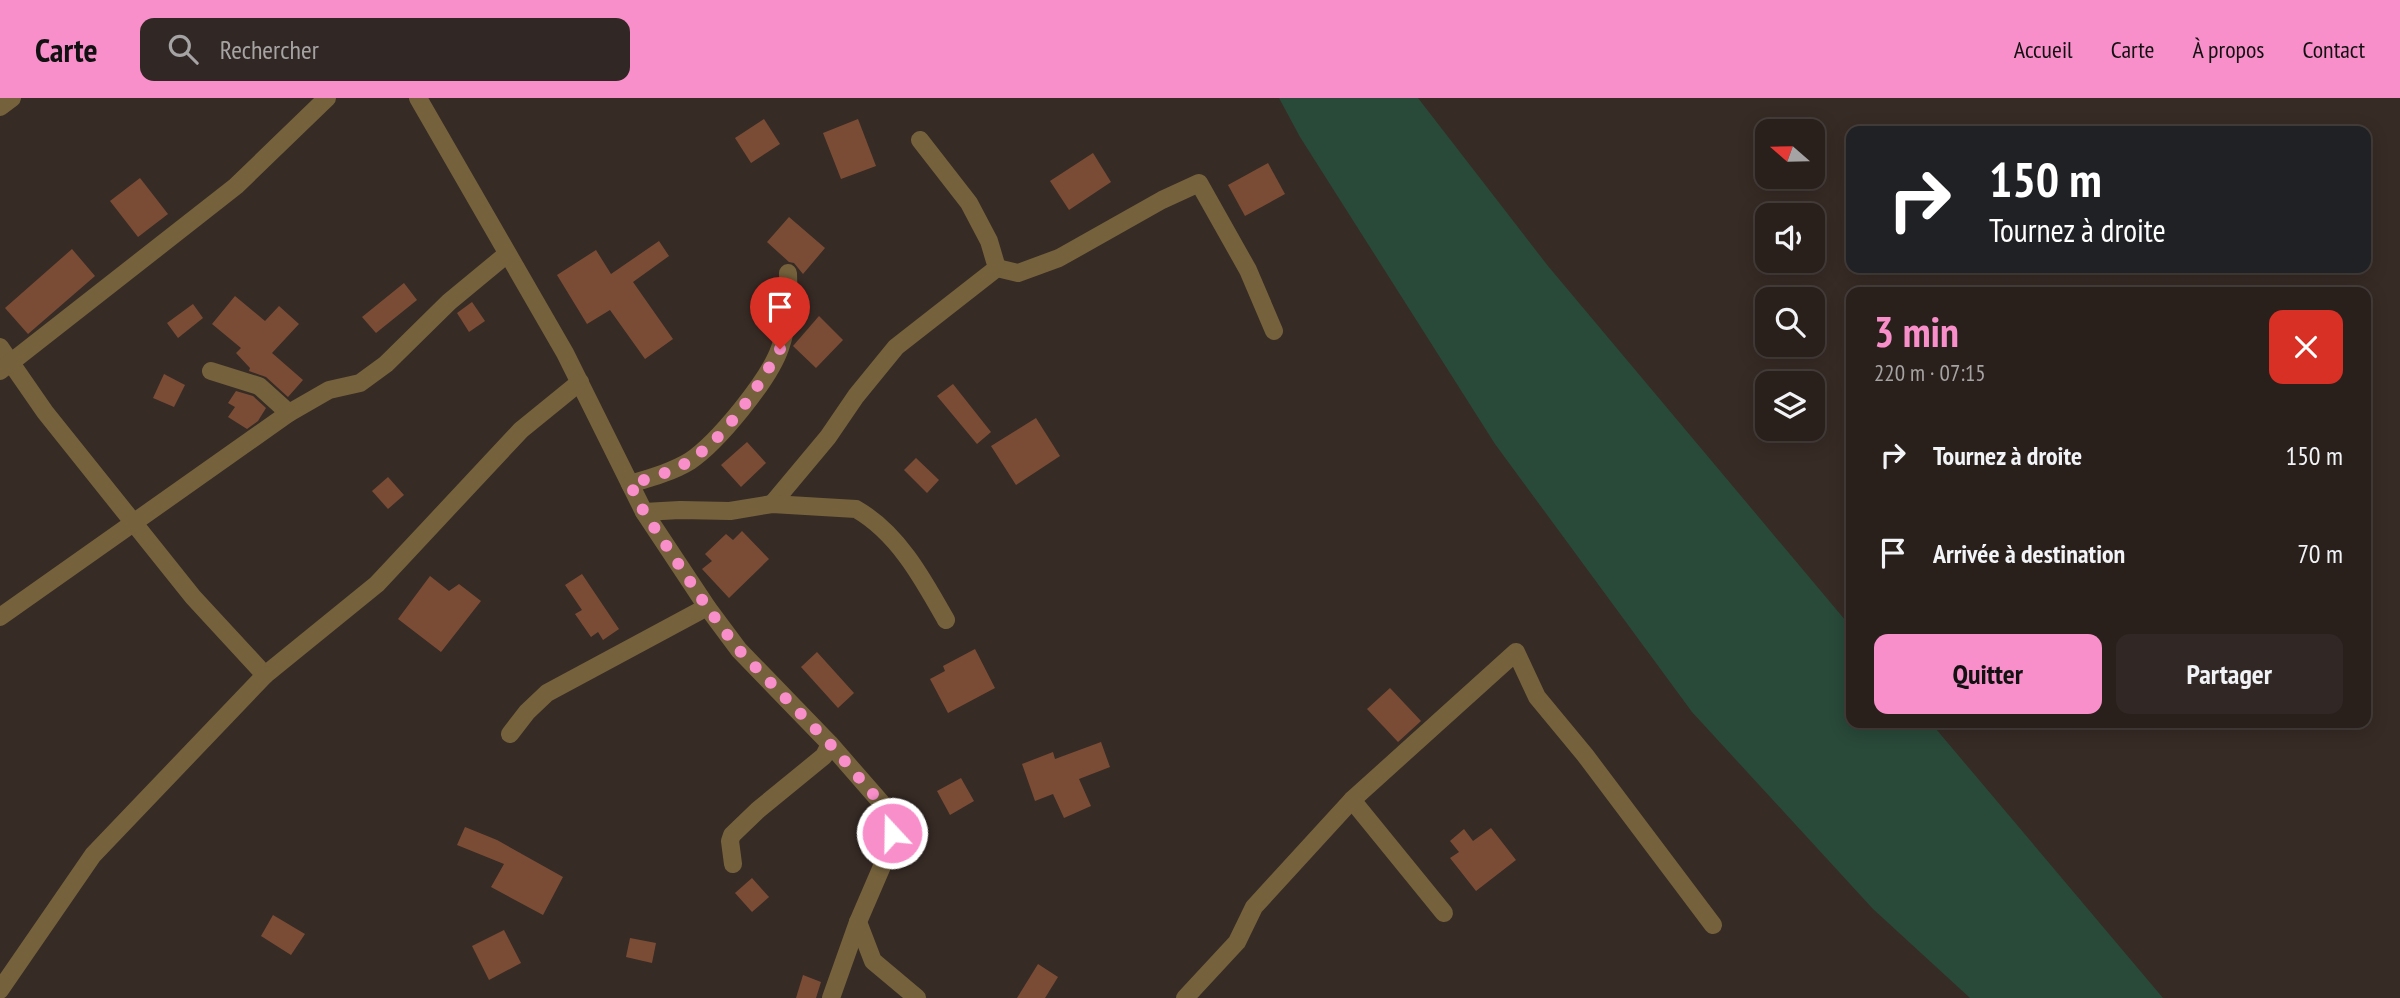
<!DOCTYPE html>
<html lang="fr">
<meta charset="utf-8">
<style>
:root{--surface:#29201c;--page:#312825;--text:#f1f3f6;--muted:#a5a3a3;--line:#453e3b;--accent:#f98fca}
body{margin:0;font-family:"PT Sans Narrow",sans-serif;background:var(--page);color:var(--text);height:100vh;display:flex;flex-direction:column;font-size:26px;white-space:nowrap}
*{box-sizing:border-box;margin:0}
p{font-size:23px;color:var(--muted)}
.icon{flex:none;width:38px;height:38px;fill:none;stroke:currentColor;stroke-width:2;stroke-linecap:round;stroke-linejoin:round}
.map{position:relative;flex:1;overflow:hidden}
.drawer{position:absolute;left:1846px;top:189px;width:525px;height:441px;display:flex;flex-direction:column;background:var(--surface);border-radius:14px;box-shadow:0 4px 18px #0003,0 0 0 2px var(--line)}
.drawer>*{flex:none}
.guide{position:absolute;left:1846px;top:28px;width:525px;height:147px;border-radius:14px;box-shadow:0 4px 18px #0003,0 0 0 2px var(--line);background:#202124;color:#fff;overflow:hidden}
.needle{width:46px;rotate:290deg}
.fabs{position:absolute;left:1755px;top:21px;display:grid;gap:14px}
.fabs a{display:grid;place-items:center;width:70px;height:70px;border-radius:14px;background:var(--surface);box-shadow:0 4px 18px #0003,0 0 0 2px var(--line);font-size:35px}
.pin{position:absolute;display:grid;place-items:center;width:60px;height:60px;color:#fff;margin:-72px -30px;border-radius:50% 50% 50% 0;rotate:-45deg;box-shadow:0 0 7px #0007}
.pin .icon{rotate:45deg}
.me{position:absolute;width:77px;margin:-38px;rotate:339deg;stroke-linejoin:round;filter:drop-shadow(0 0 5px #0008)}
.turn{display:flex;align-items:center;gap:24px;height:147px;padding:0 28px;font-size:32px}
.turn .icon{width:91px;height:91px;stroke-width:2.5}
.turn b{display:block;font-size:49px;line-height:60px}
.round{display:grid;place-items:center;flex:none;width:74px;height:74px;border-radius:14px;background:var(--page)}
.summary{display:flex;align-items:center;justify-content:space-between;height:119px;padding:0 28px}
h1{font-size:42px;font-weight:700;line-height:52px;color:var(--accent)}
.cta{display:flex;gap:14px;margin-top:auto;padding:14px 28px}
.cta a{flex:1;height:80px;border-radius:14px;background:var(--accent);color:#111;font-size:28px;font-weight:700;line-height:80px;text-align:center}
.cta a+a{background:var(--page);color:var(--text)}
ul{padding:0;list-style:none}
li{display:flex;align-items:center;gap:21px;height:98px;padding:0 28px}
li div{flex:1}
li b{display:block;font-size:26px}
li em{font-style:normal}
header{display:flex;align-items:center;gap:42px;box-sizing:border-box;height:98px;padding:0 35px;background:var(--accent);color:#111}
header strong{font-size:33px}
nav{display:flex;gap:38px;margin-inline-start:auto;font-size:24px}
.search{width:490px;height:63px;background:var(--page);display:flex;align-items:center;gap:18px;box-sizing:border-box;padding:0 24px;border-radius:14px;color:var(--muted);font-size:26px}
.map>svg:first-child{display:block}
.green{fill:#294939}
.building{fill:#7b4c35}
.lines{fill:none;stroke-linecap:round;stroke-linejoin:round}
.street{stroke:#75623c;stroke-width:18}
.route{stroke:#f98fca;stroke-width:12;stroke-dasharray:0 21.6}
</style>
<header>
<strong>Carte</strong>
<div class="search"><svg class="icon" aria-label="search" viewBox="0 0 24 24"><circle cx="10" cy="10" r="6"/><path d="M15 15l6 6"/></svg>Rechercher</div>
<nav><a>Accueil</a><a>Carte</a><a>À propos</a><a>Contact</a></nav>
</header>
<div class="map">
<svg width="2400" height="900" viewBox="0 0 2400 900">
<rect width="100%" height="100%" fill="#372b25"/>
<polygon class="green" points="1279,0 1418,0 1548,168 1851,529 1852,625 1931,625 2163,900 1970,900 1873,811 1692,614 1495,346 1300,39"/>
<g class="building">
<polygon points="764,21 780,46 751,65 735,40"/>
<polygon points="858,21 876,68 841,81 823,35"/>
<polygon points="1093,55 1111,84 1069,112 1050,83"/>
<polygon points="1268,65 1285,96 1245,118 1228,87"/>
<polygon points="140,80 168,116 138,139 110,103"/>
<polygon points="789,119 825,150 803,176 794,165 789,164 767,144"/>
<polygon points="659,143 669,158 633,184 673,241 645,261 610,212 587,226 557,177 596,152 611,176"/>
<polygon points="72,151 95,178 28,236 5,210"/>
<polygon points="404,185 417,202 376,235 362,219"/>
<polygon points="235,198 265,223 279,208 299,226 272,255 303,282 288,299 266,279 249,273 250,270 236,255 241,250 212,226"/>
<polygon points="472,204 485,223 469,234 457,215"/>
<polygon points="193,206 203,220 178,240 167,225"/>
<polygon points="819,218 843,242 816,270 793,248"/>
<polygon points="164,276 185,287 174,309 153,300"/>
<polygon points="953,286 991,334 977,346 937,298"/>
<polygon points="236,293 253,298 266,310 258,323 247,331 228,319 235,309 228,305"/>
<polygon points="1036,320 1060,358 1016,387 991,348"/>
<polygon points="747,344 766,365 741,389 721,367"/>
<polygon points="916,360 939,382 927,395 904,372"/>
<polygon points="388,379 404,397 388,411 372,393"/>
<polygon points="742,433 769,461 729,500 702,471 712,463 705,456 726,436 733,442"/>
<polygon points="582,476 619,531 603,542 598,534 591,539 575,516 582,512 565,487"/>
<polygon points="430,478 449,493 459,486 481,503 441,554 398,521"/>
<polygon points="975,551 995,590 948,615 930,581 945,573 943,568"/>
<polygon points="817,554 854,595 838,610 801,569"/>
<polygon points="1390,590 1421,623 1398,644 1367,611"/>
<polygon points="1101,644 1110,669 1079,681 1091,708 1064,720 1053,696 1035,703 1022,666 1053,654 1055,661"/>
<polygon points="961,680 974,703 950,717 937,693"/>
<polygon points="465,729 497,742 563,779 543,817 491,789 504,766 457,747"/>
<polygon points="1491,730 1516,762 1476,793 1450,760 1459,754 1450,743 1464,731 1473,743"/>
<polygon points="752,780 769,799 752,814 735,795"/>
<polygon points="273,817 305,836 291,857 261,838"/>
<polygon points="504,832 521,865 489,882 472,848"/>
<polygon points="630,840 656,845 652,865 626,859"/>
<polygon points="1038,866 1058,879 1045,900 1017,900"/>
<polygon points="803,877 821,884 816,900 796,900"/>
</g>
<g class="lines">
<g class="street">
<polyline points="418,0 565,255 644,414 707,509 739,552 830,646 892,717 892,735 886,759 858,824 831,900"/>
<polyline points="0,9 12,0"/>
<polyline points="997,170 1018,175 1059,160 1162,102 1199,85 1248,172 1274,233"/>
<polyline points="0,249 45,314 193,499 265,577 377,486 521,332 580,284"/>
<polyline points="0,273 236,88 327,0"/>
<polyline points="211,273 259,288 289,315 329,292 360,285 386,266 449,204 507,156"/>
<path d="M630,386C650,380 672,374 690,363C718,344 769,282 780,250C789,225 789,201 788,175"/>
<polyline points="772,406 828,339 856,298 896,249 997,170 989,143 969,105 920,42"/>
<path d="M644,414L680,412L730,413L772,406L856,411C898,435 923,481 946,522"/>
<polyline points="0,519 289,315"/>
<polyline points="510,636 527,614 547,595 707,509"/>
<polyline points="1352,702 1444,815"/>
<polyline points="733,766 730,743 732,737 758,712 824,658 830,646"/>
<polyline points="858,824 873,863 917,900"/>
<polyline points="0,892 93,757 265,577"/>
<polyline points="1185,900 1237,844 1254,809 1352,702 1516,554 1537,599 1585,657 1713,827"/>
</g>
</g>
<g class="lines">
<path class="route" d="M780,251C756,292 730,334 691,362C673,374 650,380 630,386L644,414L707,509L738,551L830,646L891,717L892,735"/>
</g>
</svg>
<div class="fabs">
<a><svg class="needle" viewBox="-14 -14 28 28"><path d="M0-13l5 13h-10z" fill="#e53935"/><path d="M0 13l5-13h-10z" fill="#a5a3a3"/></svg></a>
<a><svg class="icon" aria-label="sound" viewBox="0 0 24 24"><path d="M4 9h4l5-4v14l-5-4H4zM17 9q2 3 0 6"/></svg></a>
<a><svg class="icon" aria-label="search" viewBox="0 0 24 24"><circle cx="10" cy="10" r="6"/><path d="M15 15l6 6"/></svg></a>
<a><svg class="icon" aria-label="layers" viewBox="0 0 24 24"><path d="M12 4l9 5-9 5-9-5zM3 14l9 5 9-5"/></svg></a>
</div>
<div class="pin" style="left:780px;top:251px;background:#d93025"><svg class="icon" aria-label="arrive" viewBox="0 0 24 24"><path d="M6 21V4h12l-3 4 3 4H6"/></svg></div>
<svg class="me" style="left:892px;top:735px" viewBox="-20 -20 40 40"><circle r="17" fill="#f98fca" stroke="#fff" stroke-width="3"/><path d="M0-11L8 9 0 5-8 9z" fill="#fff"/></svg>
<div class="guide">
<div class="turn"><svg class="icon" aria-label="right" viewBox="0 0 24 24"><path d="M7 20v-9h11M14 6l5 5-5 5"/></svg><div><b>150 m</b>Tournez à droite</div></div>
</div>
<section class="drawer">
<div class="summary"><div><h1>3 min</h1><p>220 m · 07:15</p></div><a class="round" style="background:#d93025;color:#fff"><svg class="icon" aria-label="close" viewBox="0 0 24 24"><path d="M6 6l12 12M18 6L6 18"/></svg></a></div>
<ul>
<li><svg class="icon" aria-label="right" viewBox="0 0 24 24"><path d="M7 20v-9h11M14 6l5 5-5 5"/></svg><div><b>Tournez à droite</b></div><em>150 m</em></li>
<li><svg class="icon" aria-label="arrive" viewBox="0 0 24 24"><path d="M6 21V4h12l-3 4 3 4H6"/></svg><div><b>Arrivée à destination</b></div><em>70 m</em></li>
</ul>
<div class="cta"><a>Quitter</a><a>Partager</a></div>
</section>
</div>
